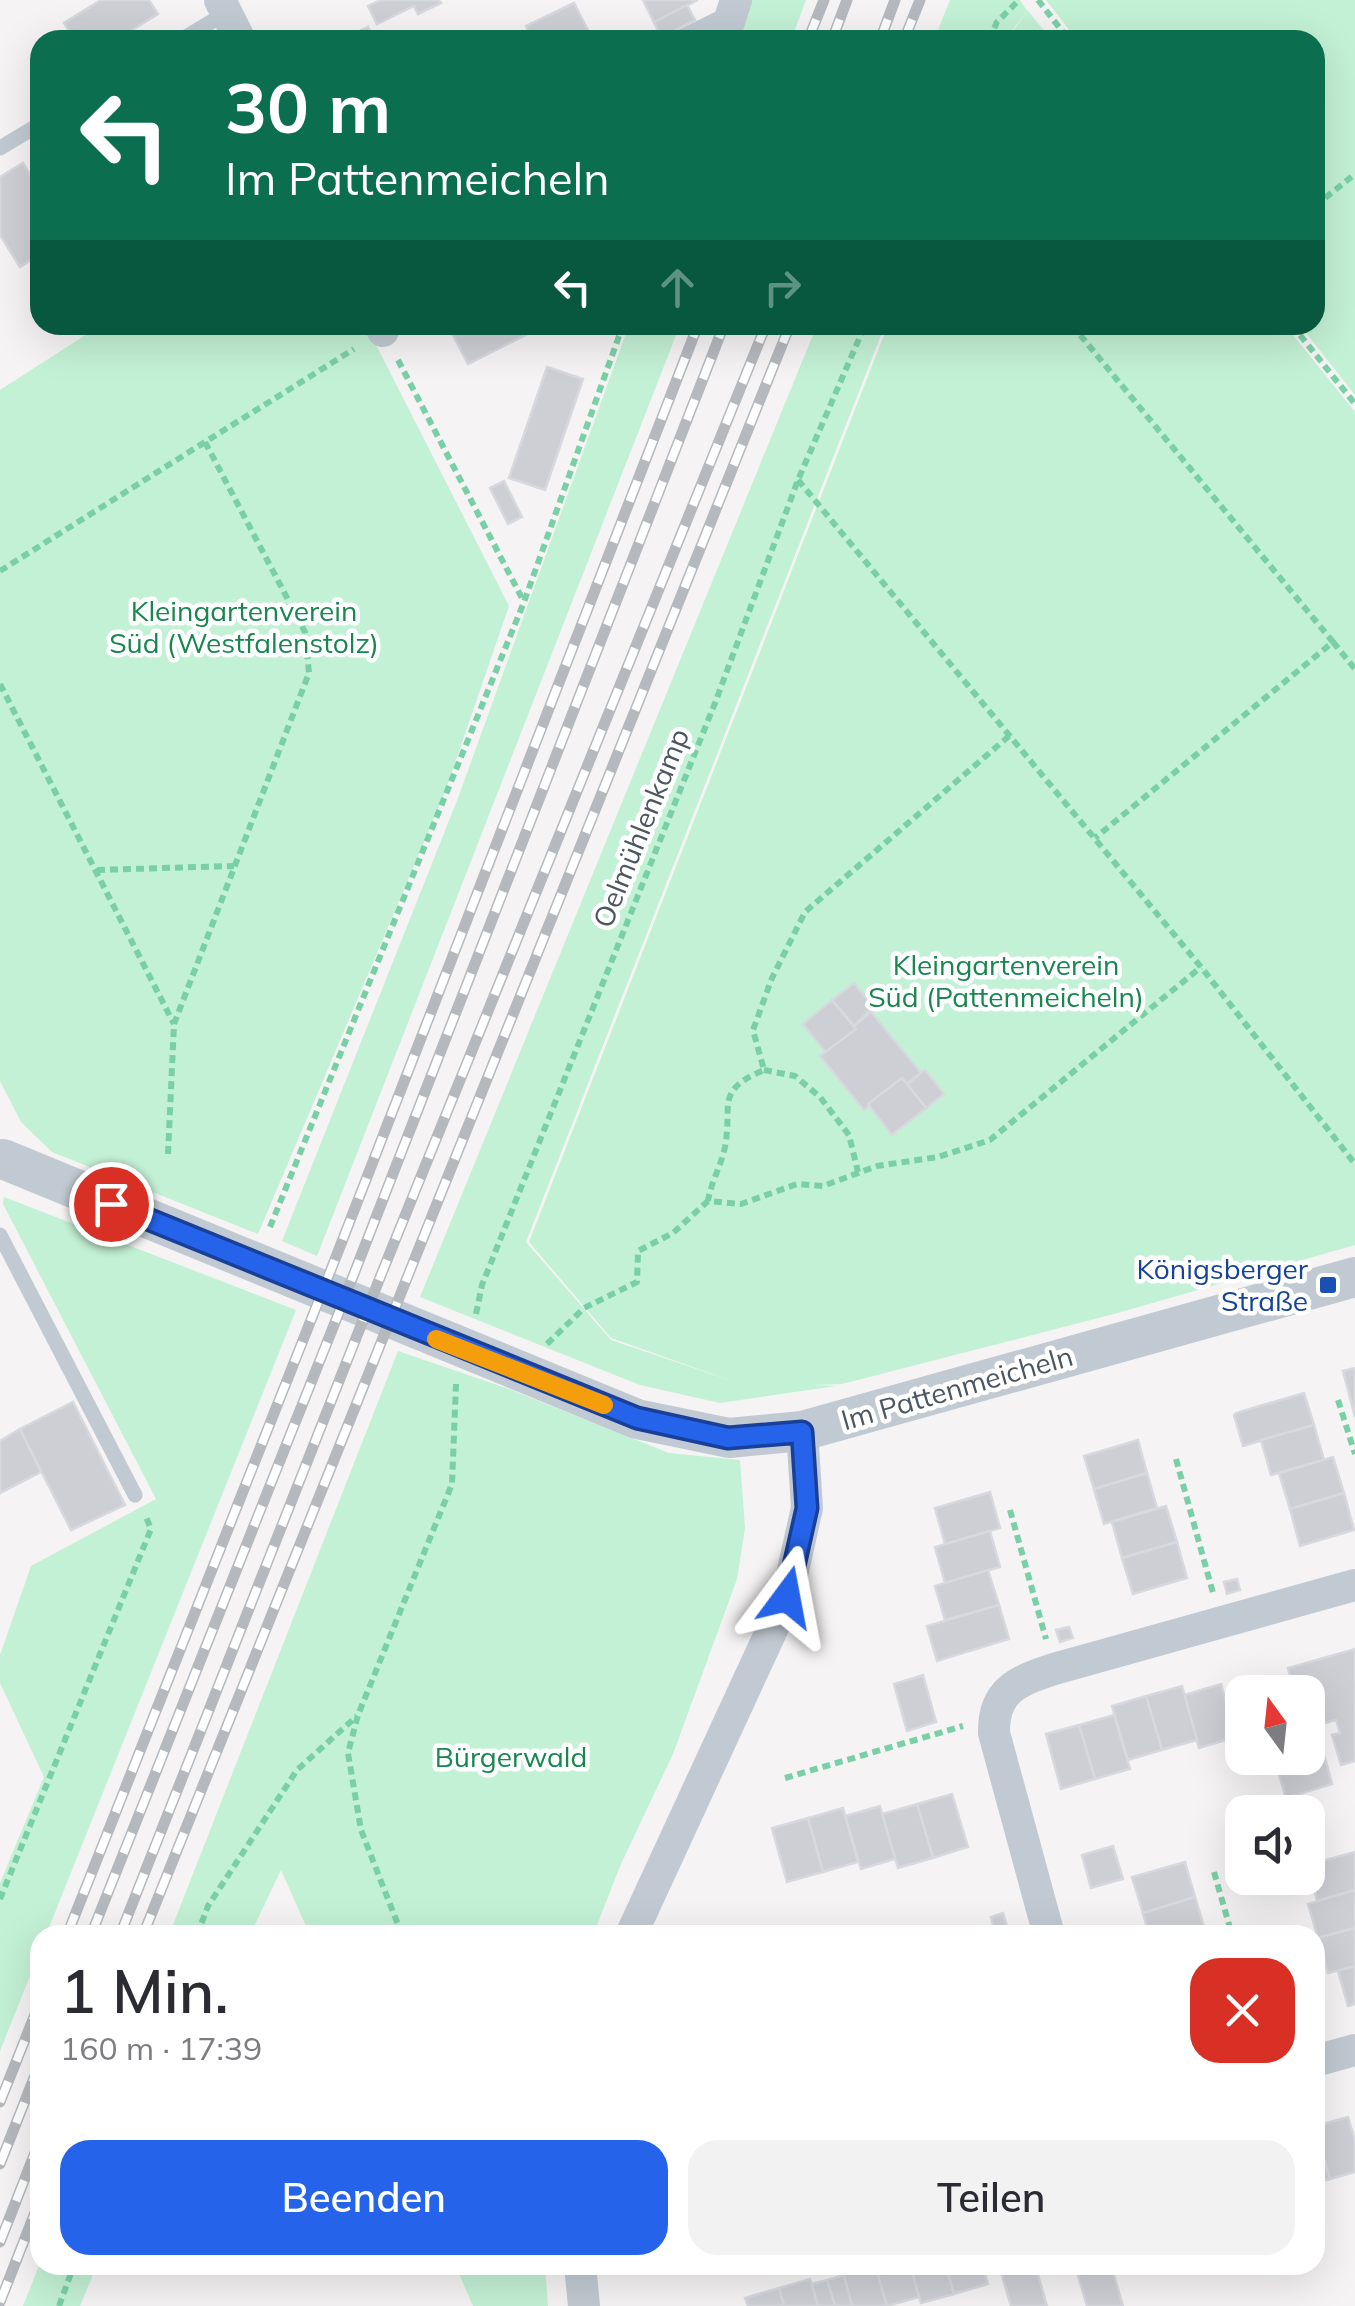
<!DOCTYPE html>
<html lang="de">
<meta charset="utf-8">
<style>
:root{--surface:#fff;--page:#f2f2f3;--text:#2b2b33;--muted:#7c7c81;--accent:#2563eb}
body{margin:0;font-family:Mulish,sans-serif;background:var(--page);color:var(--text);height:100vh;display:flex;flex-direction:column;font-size:38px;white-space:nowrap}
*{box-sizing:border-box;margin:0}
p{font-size:32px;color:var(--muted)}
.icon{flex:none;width:55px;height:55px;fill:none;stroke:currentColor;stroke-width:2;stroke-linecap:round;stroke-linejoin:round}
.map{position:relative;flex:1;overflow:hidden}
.panel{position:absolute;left:30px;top:1925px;width:1295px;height:350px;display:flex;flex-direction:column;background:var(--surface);border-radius:30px;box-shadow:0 10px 40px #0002}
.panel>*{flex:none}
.hud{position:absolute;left:30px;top:30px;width:1295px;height:305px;border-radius:30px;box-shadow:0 10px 40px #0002;background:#0b6e4f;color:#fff;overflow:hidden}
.needle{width:65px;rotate:345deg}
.buttons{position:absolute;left:1225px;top:1675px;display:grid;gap:20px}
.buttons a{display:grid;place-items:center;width:100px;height:100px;border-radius:20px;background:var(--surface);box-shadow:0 10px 40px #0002;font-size:50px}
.pin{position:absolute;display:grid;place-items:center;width:85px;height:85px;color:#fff;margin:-42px;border:5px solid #fff;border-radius:50%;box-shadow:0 2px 10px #0007}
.me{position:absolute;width:110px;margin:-55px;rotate:13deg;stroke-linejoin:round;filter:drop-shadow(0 0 8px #0008)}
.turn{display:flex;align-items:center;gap:35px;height:210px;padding:0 30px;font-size:45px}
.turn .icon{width:130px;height:130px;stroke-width:2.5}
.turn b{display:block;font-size:70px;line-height:85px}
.lanes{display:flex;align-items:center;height:95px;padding:0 30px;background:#0003;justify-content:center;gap:50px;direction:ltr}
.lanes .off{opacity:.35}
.round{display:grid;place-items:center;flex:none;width:105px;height:105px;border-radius:30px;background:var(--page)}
.headline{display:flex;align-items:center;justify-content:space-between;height:170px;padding:0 30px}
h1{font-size:60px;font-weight:600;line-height:75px}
.action{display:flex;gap:20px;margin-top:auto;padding:20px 30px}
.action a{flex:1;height:115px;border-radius:30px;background:var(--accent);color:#fff;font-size:40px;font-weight:600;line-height:115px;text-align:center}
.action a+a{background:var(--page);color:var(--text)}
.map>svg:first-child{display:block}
.green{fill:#c3f1d5}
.building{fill:#cdcfd5;stroke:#d7d9de;stroke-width:2.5}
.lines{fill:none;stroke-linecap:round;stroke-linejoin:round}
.path{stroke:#7ad0a6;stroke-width:6;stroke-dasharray:8 5;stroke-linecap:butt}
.service{stroke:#c1cad2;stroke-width:15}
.minor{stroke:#c1cad2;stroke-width:32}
.tertiary{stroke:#c1cad2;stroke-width:40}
.rail-casing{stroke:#b5b8bd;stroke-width:11}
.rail{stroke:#fff;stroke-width:8;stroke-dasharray:22;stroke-linecap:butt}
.route-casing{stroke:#184099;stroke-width:25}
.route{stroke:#2563eb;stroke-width:18}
.slow{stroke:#f59e0b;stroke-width:18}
.transit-dot{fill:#1a4fb4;stroke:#fff;stroke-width:4}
.labels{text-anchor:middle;stroke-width:9;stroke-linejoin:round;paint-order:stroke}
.park-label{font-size:28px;fill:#17864f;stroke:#fff}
.street-label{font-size:28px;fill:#4a5661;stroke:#fff}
.transit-label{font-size:28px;fill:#164399;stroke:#fff;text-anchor:end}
</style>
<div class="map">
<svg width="1355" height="2306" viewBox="0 0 1355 2306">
<rect width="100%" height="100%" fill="#f5f3f3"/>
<g class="green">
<polygon points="745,0 806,0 791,40 731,40"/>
<polygon points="950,0 1020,0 1027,11 1005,40 934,40"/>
<polygon points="1046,0 1355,0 1355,395 1300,325 1315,325 1315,40 1077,40"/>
<polygon points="1027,11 1028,11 1052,40 1007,40"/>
<polygon points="101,325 366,325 509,606 444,795 258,1234 52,1152 21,1122 0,1081 0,390"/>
<polygon points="629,325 680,325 317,1256 282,1241 458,798"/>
<polygon points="817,325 885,325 526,1242 611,1340 738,1383 611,1338 529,1242 888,325 1285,325 1355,412 1355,1245 1114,1314 842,1384 812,1385 836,1386 720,1403 640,1385 420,1297"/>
<polygon points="4,1197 296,1310 46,1935 40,1935 40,1951 0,2051 0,1883 44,1777 0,1683 0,1655 31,1566 156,1499 3,1204"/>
<polygon points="398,1351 509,1389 669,1453 740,1460 745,1528 737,1579 673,1754 621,1864 593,1935 310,1935 281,1870 250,1935 169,1935"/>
<polygon points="40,2263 97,2265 80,2306 23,2306"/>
<polygon points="455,2265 545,2265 548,2306 473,2306"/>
</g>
<g class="building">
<polygon points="101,0 149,0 158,14 115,40 75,40 64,23"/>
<polygon points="381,0 439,0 441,3 418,14 414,6 377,24 368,6"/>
<polygon points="643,0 698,0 654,22"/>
<polygon points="574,3 593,40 533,40 526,26"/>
<polygon points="687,5 695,20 661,37 654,22"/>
<polygon points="368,27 375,40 342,40"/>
<polygon points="23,163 40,191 40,254 20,267 0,235 0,177"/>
<polygon points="448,325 542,325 543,326 468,364"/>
<polygon points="547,367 583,379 545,490 509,478"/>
<polygon points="504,481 522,517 508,524 490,488"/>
<polygon points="854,983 873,1007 854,1026 832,1000"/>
<polygon points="832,1000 856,1029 827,1054 803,1024"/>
<polygon points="871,1012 921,1073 907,1084 902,1078 864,1110 820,1056 856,1029 854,1026"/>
<polygon points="925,1070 944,1094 926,1108 907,1084"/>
<polygon points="902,1078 926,1108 892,1135 868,1104"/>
<polygon points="1355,1368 1355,1417 1343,1371"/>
<polygon points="1304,1393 1314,1425 1243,1446 1234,1415 1236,1413"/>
<polygon points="73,1402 125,1505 71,1530 20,1429"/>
<polygon points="1314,1425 1324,1460 1271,1475 1261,1440"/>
<polygon points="20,1429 41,1472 0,1493 0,1441"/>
<polygon points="1138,1440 1147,1473 1094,1489 1084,1456"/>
<polygon points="1333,1457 1344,1493 1290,1509 1279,1473"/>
<polygon points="1147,1473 1157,1508 1104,1524 1094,1489"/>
<polygon points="990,1492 1000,1528 945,1544 935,1508"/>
<polygon points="1344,1493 1354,1530 1300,1546 1290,1509"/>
<polygon points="1166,1506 1177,1542 1122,1558 1112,1522"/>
<polygon points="990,1531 1000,1567 945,1583 935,1547"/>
<polygon points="1177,1542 1187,1578 1133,1594 1122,1558"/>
<polygon points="988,1570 999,1605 945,1620 935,1586"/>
<polygon points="1237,1579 1240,1590 1227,1594 1224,1582"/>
<polygon points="999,1605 1009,1639 937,1661 927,1626"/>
<polygon points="1069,1627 1073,1638 1060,1642 1056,1630"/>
<polygon points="1355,1649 1355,1761 1341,1765 1332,1735 1340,1733 1336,1720 1308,1728 1308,1692 1294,1692 1288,1668"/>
<polygon points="923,1675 936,1722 907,1731 894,1684"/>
<polygon points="1221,1684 1236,1737 1199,1748 1184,1695"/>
<polygon points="1182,1686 1197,1740 1162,1750 1146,1696"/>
<polygon points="1146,1696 1162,1750 1128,1760 1112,1706"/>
<polygon points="1114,1715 1130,1769 1095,1779 1079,1725"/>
<polygon points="1079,1725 1095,1779 1061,1789 1046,1734"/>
<polygon points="1314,1740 1318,1753 1323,1751 1332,1784 1286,1798 1274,1758 1308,1758 1308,1741"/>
<polygon points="952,1794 968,1847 933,1858 917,1804"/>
<polygon points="917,1804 933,1858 898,1868 882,1814"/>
<polygon points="880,1806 895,1859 861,1869 845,1816"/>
<polygon points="843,1808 858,1862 823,1872 808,1818"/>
<polygon points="808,1818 823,1872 787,1882 772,1828"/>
<polygon points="1113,1846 1123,1879 1091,1888 1082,1855"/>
<polygon points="1355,1852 1355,1890 1317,1901 1308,1865"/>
<polygon points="1185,1862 1195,1897 1143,1913 1132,1877"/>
<polygon points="1355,1890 1355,1928 1318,1938 1308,1904"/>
<polygon points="1195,1897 1206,1933 1149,1935 1143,1913"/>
<polygon points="1003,1913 1007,1926 994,1930 991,1917"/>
<polygon points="1355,1928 1355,1966 1328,1973 1318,1938"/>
<polygon points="1355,1966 1355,2004 1348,2006 1338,1971"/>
<polygon points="1348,2117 1355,2141 1355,2172 1330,2179 1315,2126"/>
<polygon points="1315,2126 1330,2179 1315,2183"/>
<polygon points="841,2265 875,2265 887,2306 852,2306"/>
<polygon points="875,2265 910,2265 919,2297 887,2306"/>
<polygon points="910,2265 946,2265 954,2294 921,2303"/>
<polygon points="946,2265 982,2265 988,2284 954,2294"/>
<polygon points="999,2265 1035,2265 1047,2306 1011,2306"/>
<polygon points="1075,2265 1111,2265 1123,2306 1087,2306"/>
<polygon points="844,2275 852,2306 835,2306 827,2280"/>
<polygon points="810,2279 818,2306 784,2306 779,2288"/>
<polygon points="827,2280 835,2306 818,2306 812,2284"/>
<polygon points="779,2288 784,2306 748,2306 745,2298"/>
</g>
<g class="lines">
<g class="path">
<polyline points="1038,0 1069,40"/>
<polyline points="989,40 997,22 1019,0"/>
<polyline points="1315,206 1355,174"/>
<polyline points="1072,325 1333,642 1095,838"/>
<polyline points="1292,325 1355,404"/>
<polyline points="398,360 524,602"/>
<polyline points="798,480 1201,967 1355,1164"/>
<polyline points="0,571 205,442"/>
<polyline points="1333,642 1355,669"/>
<polyline points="0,684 174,1024"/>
<path d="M1009,736L805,912L772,978L753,1030L764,1070C714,1091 733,1104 725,1147C721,1166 711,1182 708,1201L741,1204L797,1184L823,1186L877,1166L938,1157L990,1140L1201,967"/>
<polyline points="97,870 234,866"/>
<polyline points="764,1070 795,1076 820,1097 849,1135 858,1172"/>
<polyline points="168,1154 174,1024 309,673 305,632 205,442 354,349"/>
<polyline points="270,1227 524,602 623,325"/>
<polyline points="476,1314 482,1285 715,703 798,480 865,325"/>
<polyline points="547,1344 584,1308 637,1282 638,1251 673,1233 708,1201"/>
<polyline points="1338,1400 1355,1454"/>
<polyline points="1176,1459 1213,1593"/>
<polyline points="1010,1510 1046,1639"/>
<polyline points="785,1778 963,1726"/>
<polyline points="1214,1872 1232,1935"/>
<polyline points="0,1899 151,1529 146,1517"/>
<polyline points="197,1935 208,1906 297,1770 357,1716"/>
<polyline points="402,1935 361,1830 348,1753 358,1715 452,1484 456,1384"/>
<polyline points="995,1935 1015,1930"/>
<polyline points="59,2306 74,2265"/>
</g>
<g class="service">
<polyline points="181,40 226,13"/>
<polyline points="675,40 730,13"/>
<polyline points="0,148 40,124"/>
<polyline points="0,1235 135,1495"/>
</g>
<g class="minor">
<polyline points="220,0 240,40"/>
<polyline points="723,40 736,0"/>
<polyline points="380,325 383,331"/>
<polyline points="631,1935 787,1597 807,1508 802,1431"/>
<path d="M1049,1935L994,1733C993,1690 1018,1681 1054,1669L1355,1585"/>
<polyline points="1315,2061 1355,2050"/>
<polyline points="580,2265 584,2306"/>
</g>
<polyline class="tertiary" points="0,1160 3,1159 637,1419 729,1438 802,1431 1355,1277"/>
<g class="rail-casing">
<g id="rail">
<polyline points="808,40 824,0"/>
<polyline points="832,40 847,0"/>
<polyline points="880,40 895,0"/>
<polyline points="904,40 920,0"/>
<polyline points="67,1935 334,1262 698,325"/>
<polyline points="91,1935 334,1325 724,325"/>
<polyline points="120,1935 379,1280 766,325"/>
<polyline points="143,1935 790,325"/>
<polyline points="0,2102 40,2002"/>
<polyline points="0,2164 40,2063"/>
<polyline points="0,2242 40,2140"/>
<polyline points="0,2302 40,2200"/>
</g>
</g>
<use href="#rail" class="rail"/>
</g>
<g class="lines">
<g class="route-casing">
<polyline id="route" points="111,1204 637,1418 728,1438 802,1432 807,1508 787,1597"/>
</g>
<use href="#route" class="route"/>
<polyline class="slow" points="436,1339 604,1405"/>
</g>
<rect class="transit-dot" x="1318" y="1275" width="20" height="20" rx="5"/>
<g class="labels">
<g class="park-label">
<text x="244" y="621">Kleingartenverein<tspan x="244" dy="32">Süd (Westfalenstolz)</tspan></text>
<text x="1006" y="975">Kleingartenverein<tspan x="1006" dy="32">Süd (Pattenmeicheln)</tspan></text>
<text x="511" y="1767">Bürgerwald</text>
</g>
<g class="street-label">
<text transform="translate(641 828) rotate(-68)" y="10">Oelmühlenkamp</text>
<text transform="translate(957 1388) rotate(-16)" y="10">Im Pattenmeicheln</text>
</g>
<g class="transit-label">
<text x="1308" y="1279">Königsberger<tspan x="1308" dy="32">Straße</tspan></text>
</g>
</g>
</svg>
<div class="buttons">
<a><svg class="needle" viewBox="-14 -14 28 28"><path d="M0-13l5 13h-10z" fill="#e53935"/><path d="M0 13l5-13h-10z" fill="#7c7c81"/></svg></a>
<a><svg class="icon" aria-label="sound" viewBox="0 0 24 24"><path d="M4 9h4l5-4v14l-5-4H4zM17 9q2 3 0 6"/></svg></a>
</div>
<div class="pin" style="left:111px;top:1204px;background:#d93025"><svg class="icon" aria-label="arrive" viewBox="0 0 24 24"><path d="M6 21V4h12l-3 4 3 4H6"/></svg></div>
<svg class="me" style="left:787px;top:1597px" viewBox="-20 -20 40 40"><path d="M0-17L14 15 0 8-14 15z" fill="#2563eb" stroke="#fff" stroke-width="4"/></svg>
<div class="hud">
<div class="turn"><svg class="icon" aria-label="left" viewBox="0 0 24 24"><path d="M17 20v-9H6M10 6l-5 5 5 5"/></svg><div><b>30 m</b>Im Pattenmeicheln</div></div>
<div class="lanes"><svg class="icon" aria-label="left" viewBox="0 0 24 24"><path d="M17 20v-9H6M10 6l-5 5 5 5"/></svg><svg class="icon off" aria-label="ahead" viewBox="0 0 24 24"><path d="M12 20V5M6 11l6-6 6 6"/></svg><svg class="icon off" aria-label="right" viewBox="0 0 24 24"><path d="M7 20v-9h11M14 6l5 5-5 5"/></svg></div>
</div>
<section class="panel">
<div class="headline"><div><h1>1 Min.</h1><p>160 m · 17:39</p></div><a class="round" style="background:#d93025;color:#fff"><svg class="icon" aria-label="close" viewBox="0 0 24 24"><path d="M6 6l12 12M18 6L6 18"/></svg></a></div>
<div class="action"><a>Beenden</a><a>Teilen</a></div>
</section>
</div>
